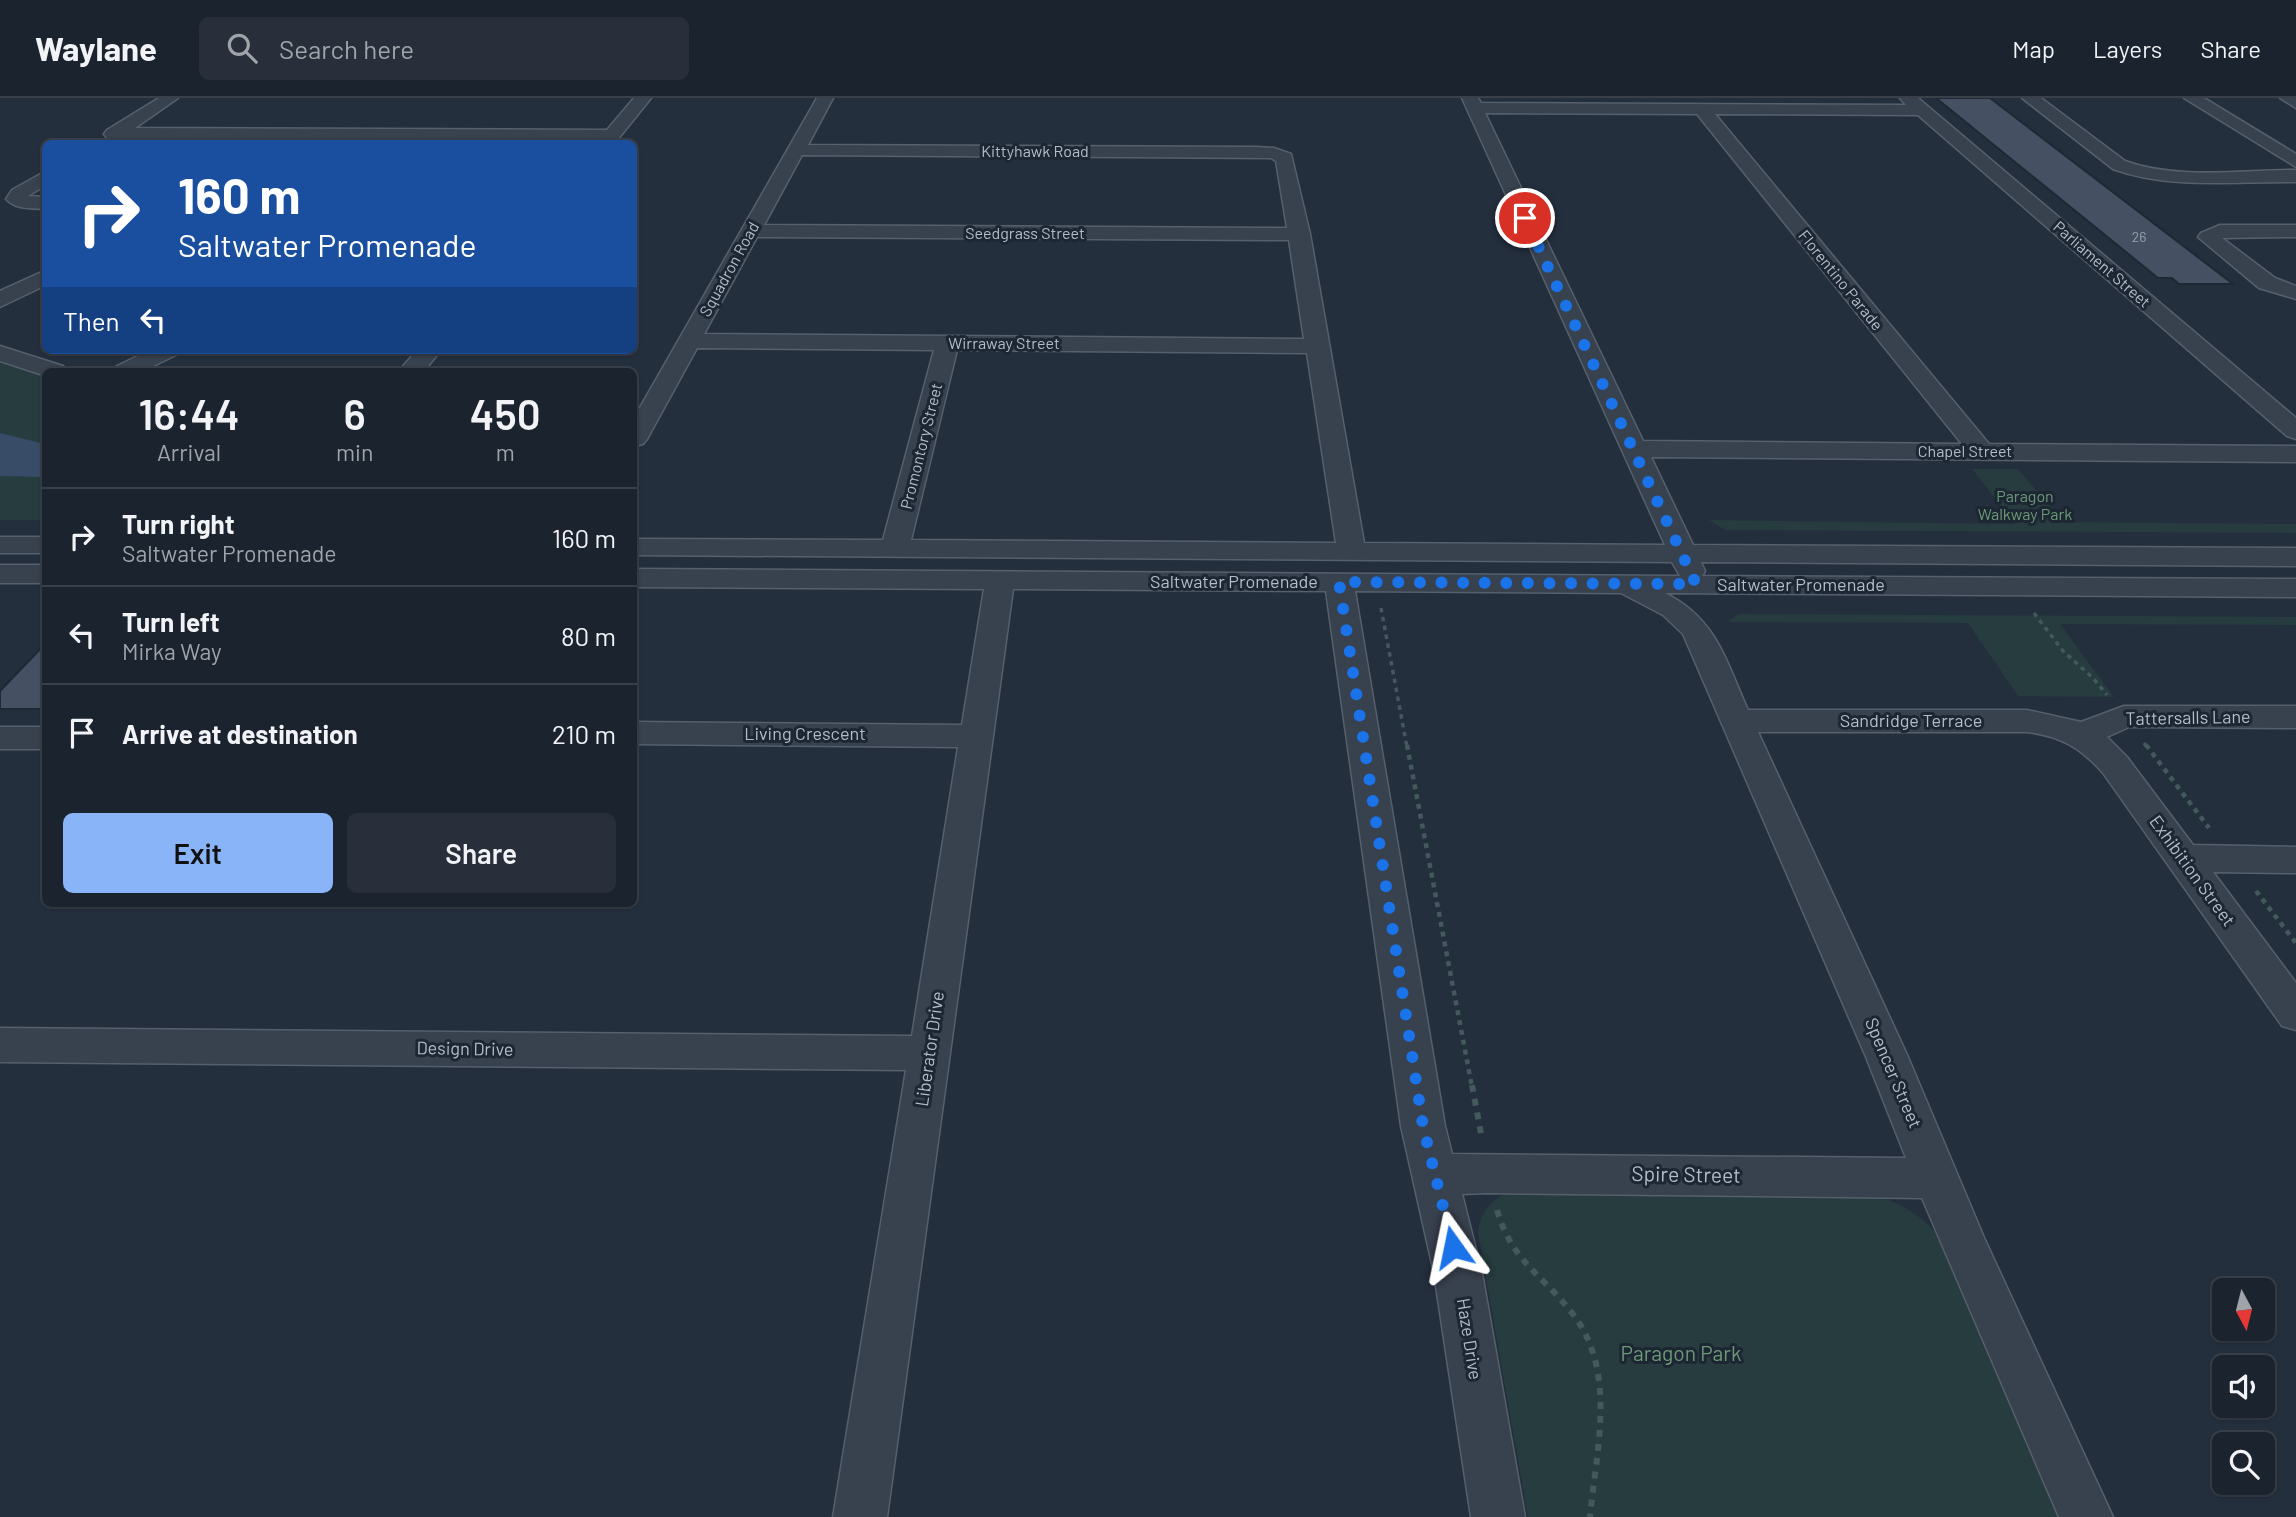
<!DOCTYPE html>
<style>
:root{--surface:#1b232e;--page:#282f3a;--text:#f1f3f6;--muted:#a0a4aa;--line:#39404a;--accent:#8ab4f8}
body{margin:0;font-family:Barlow,sans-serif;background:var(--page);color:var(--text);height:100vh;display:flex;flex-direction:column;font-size:26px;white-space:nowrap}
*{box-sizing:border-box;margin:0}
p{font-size:23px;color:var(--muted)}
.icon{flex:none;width:38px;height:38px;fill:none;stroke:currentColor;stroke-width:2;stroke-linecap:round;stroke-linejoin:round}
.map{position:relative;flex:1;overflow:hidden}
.sheet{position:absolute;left:42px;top:270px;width:595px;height:539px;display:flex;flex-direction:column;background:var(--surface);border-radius:10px;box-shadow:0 2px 5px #0004,0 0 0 2px var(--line)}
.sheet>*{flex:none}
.top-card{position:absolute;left:42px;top:42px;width:595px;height:214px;border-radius:10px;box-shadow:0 2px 5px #0004,0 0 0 2px var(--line);background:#1a4fa0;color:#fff;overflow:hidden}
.needle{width:46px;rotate:173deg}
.controls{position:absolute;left:2212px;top:1180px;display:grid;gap:14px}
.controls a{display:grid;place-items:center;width:63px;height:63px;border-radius:10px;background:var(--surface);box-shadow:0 2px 5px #0004,0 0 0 2px var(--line);font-size:35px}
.pin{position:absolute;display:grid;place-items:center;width:60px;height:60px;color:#fff;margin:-30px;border:4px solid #fff;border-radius:50%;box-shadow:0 2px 7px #0007}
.me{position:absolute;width:77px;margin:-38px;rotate:348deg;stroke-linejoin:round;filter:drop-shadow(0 0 5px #0008)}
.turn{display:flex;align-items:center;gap:24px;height:147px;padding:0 21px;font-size:32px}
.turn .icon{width:91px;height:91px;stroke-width:2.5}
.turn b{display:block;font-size:49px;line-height:60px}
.then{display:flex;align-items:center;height:66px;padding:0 21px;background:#0003;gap:14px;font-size:26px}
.eta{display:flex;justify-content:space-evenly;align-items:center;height:119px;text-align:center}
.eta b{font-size:42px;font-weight:600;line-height:49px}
.button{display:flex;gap:14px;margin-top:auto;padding:14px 21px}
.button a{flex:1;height:80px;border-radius:10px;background:var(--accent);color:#111;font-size:28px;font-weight:600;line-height:80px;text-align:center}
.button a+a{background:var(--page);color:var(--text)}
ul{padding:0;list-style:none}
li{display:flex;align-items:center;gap:21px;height:98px;padding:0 21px;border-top:2px solid var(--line)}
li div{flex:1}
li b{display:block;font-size:26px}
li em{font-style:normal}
header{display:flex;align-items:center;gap:42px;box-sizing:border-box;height:98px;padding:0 35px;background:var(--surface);border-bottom:2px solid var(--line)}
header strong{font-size:33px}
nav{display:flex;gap:38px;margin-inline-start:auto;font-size:24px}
.search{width:490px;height:63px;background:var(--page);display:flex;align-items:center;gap:18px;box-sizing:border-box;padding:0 24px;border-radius:10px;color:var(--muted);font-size:26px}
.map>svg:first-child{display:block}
.green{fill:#263c3f}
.water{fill:#394c67}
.building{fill:#455162;stroke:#1f2835;stroke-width:2}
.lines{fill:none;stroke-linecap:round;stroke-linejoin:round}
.minor-casing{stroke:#565f6c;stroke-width:3}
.path-far2{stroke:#44595c;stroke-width:3.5;stroke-dasharray:4.5 4.5;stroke-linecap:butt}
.path-far1{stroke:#44595c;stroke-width:4.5;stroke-dasharray:5 5;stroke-linecap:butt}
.path{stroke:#44595c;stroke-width:6;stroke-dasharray:7 7;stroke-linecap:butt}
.minor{fill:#38414e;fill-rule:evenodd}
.route{stroke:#1a73e8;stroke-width:12;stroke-dasharray:0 21.6}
.labels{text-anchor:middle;stroke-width:6;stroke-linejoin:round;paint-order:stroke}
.number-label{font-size:14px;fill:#98a1af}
.far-street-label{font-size:16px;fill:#b4bcc9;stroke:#1d2633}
.far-park-label{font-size:16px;fill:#6b9a76;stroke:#1d2633}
.street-label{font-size:18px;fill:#b4bcc9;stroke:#1d2633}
.near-street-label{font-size:21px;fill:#b4bcc9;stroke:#1d2633}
.near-park-label{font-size:21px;fill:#6b9a76;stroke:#1d2633}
</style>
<header>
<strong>Waylane</strong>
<div class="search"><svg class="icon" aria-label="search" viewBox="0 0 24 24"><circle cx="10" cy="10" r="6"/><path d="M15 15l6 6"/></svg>Search here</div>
<nav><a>Map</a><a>Layers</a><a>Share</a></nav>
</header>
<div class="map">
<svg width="2296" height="1419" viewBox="0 0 2296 1419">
<rect width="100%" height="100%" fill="#242f3e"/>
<g class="green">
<polygon points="0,264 46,278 45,422 0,422"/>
<polygon points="1972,371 2018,371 2064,424 2296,426 2296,435 1725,432 1709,422 2015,426"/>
<polygon points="1738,516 2296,519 2296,527 2060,526 2114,599 2018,598 1968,525 1728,524"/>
<path d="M1512,1092L1863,1095C1900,1103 1918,1114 1943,1142L2064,1419H1528L1478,1134C1480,1113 1493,1100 1512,1092Z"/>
</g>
<polygon class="water" points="0,335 45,346 45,379 0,378"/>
<g class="building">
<polygon points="1936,0 1990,0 2233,186 2179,186 2172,180 2158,180"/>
<polygon points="46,545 46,611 0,611 0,593"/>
</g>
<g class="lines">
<g class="minor-casing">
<g id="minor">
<polygon points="159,0 178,0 135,30 607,32 634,0 651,0 614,46 596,46 598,42 107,40 104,36 107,32"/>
<path d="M817,0H833L808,47L1257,49L1274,50L1291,56L1310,136L1364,445L1665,447L1462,0H1478L1481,5L1906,7L1900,0H1918L2296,320V341L2287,338L1918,17L1715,16L1989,346L2296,348V364L1651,359L1693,447L2296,450V468L1701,464L1705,473L1702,478L2296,481V499L1665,495C1716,520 1726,563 1748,612H2027L2081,624L2124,608H2296V630L2139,629H2129L2107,639L2127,659L2193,747L2296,749V775L2213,774L2296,885V932L2282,928L2103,675C2081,650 2061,638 2027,634H1758L1908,959L1985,1142L2113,1419H2059L1922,1100L1488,1095L1462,1096L1482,1175L1525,1419H1471L1434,1175L1401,1028L1326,493L1013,491L887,1419H833L906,972L0,964V930L912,938L958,649L634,646V624L962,627L984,491L634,489V471L1680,478L1672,464L634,457V441L883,442L934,252L697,250L647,341L643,346L634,348V320ZM1485,15L1697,16L1962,346L1643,343ZM802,57L1271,60L1276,63L1287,130L764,127ZM757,139L1289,142L1304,241L704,236ZM957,252L1307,255L1336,445L911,442ZM1355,493L1621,495L1663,517L1683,536L1866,959L1906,1060L1452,1056L1445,1028Z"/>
<path d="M2022,0H2041L2125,63C2178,82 2241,72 2296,72V84C2235,83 2171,92 2113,71Z"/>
<polygon points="2184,0 2204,0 2296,56 2296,69"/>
<polygon points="2280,0 2296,0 2296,10"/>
<path d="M46,73V87L28,98L46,99V111C32,110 16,112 6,101L12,92Z"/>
<polygon points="2220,127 2296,127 2296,139 2222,140 2275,180 2296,188 2296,201 2259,190 2198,139 2201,135"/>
<polygon points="46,172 46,187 0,209 0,193"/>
<polygon points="0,248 63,268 67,273 46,273 46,278 0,263"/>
<polygon points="150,252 180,252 176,257 143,273 113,273 117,268"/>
<polygon points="417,252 441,252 424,273 399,273"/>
<rect x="0" y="439" width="46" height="16"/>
<rect x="0" y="467" width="46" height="18"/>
<rect x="0" y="629" width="46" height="22"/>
</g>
</g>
<g class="path-far2">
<polyline points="1381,510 1407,649"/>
<polyline points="2034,515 2063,553 2093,580 2107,597"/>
<polyline points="2144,645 2147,649"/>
</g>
<g class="path-far1">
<polyline points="1407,647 1472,989"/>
<polyline points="2146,647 2209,730"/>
<polyline points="2256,793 2296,845"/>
</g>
<g class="path">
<polyline points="1472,987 1482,1041"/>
<path d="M1497,1112C1512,1164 1542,1176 1572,1215C1618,1273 1596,1352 1590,1419"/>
</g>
<use href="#minor" class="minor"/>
</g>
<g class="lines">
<polyline class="route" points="1453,1149 1423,1028 1339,484 1696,486 1525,120"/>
</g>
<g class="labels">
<g class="number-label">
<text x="2139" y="144">26</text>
</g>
<g class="far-street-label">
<text x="1035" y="59">Kittyhawk Road</text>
<text x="1025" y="141">Seedgrass Street</text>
<text transform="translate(2102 166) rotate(41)" y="6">Parliament Street</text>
<text transform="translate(729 171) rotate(-61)" y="6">Squadron Road</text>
<text transform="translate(1841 182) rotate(51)" y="6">Florentino Parade</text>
<text x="1004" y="251">Wirraway Street</text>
<text transform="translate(921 348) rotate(-76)" y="6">Promontory Street</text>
<text x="1965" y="359">Chapel Street</text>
</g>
<g class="far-park-label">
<text x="2025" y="404">Paragon<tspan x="2025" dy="18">Walkway Park</tspan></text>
</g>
<g class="street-label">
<text x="1234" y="490">Saltwater Promenade</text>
<text x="1801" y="493">Saltwater Promenade</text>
<text transform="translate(2188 620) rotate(-1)" y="6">Tattersalls Lane</text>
<text x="1911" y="629">Sandridge Terrace</text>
<text x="805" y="642">Living Crescent</text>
<text transform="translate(2192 773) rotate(54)" y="6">Exhibition Street</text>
<text transform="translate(465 951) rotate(1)" y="6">Design Drive</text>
<text transform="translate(930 951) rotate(-82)" y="6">Liberator Drive</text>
<text transform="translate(1893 975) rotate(67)" y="6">Spencer Street</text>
<text transform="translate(1469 1241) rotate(81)" y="6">Haze Drive</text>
</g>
<g class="near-street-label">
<text transform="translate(1686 1077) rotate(1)" y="7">Spire Street</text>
</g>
<g class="near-park-label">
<text x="1681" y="1263">Paragon Park</text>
</g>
</g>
</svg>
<div class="controls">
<a><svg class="needle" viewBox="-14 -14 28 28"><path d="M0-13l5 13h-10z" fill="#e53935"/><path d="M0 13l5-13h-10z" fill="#a0a4aa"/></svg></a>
<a><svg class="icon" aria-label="sound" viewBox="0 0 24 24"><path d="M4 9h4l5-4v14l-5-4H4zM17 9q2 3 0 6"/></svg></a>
<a><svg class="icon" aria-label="search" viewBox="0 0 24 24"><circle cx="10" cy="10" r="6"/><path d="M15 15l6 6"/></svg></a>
</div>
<div class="pin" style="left:1525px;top:120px;background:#d93025"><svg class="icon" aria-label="arrive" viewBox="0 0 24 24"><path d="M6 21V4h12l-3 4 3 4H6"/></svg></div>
<svg class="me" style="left:1453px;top:1149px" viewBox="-20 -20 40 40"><path d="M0-17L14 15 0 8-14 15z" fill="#1a73e8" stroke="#fff" stroke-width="4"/></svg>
<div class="top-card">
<div class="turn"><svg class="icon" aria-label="right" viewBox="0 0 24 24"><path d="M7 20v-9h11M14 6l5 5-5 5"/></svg><div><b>160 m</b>Saltwater Promenade</div></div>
<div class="then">Then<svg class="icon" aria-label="left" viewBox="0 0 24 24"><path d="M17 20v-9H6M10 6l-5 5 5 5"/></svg></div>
</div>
<section class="sheet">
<div class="eta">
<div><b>16:44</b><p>Arrival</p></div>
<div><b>6</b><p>min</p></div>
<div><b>450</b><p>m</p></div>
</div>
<ul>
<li><svg class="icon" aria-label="right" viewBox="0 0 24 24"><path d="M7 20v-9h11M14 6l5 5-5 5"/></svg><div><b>Turn right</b><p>Saltwater Promenade</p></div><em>160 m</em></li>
<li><svg class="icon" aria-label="left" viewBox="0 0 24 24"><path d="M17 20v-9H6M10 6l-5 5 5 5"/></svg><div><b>Turn left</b><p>Mirka Way</p></div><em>80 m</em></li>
<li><svg class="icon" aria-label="arrive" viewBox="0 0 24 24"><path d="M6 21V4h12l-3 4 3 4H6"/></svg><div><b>Arrive at destination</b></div><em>210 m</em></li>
</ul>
<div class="button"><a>Exit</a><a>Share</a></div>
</section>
</div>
